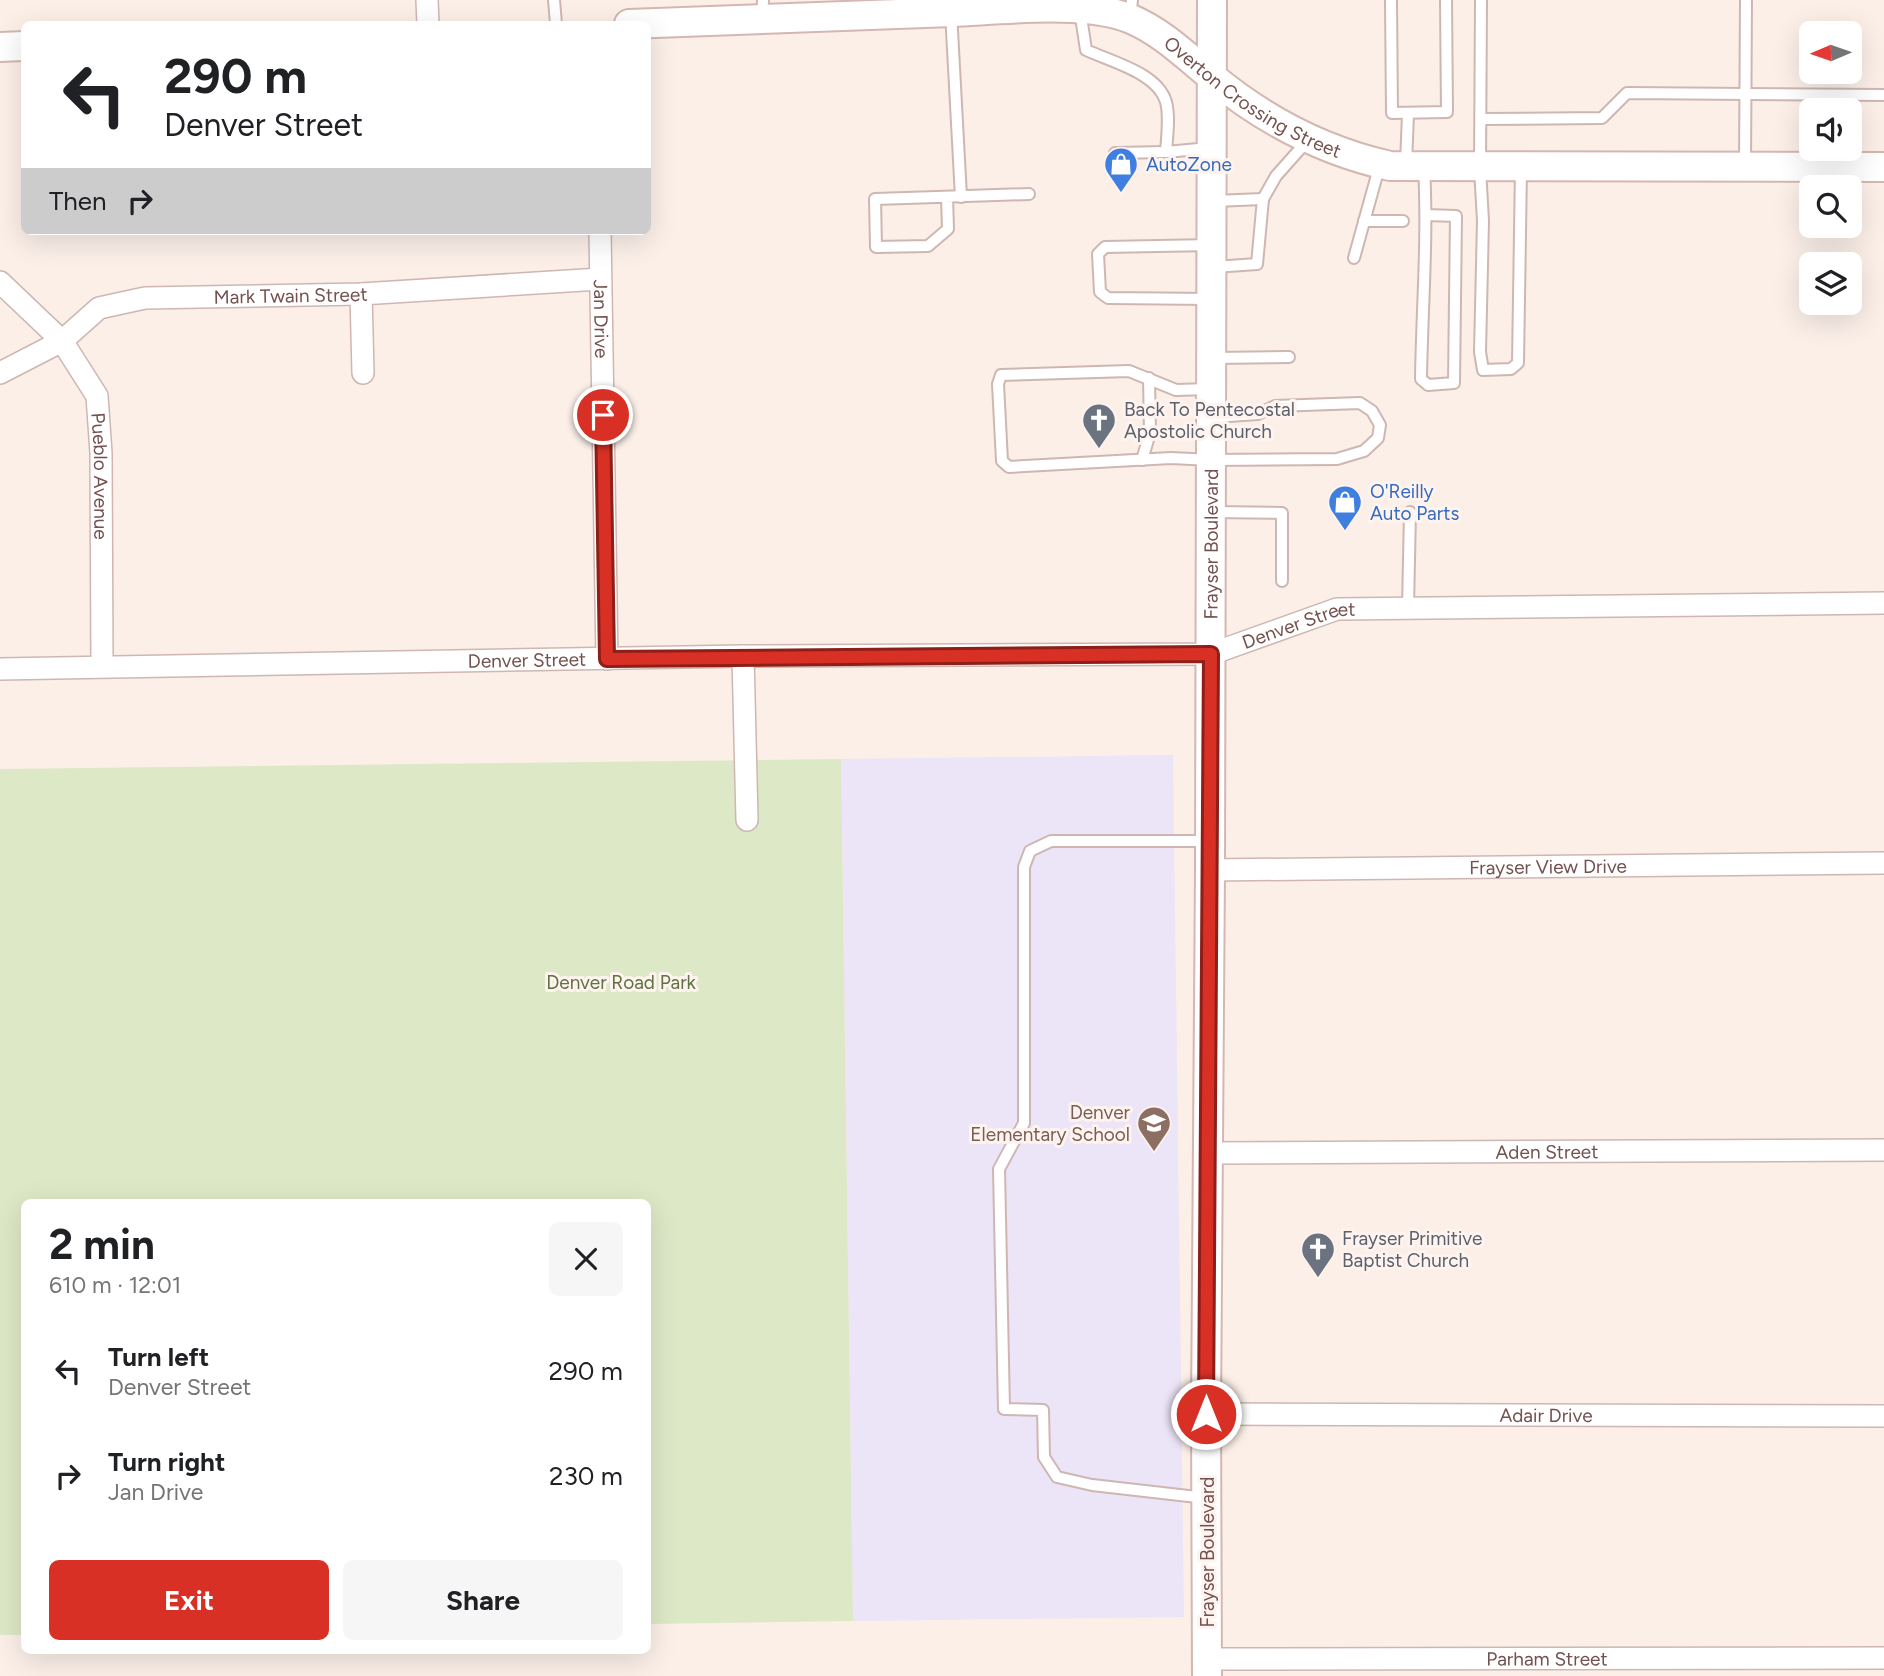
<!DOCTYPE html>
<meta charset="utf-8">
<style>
:root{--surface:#fff;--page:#f6f6f6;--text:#202124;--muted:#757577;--accent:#d93025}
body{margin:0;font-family:Figtree,sans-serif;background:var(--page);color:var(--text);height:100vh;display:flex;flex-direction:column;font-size:26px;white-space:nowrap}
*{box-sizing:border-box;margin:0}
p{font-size:23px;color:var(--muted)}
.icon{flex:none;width:38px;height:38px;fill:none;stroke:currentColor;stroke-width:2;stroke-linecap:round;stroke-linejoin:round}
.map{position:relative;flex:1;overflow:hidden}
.drawer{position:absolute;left:21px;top:1199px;width:630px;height:455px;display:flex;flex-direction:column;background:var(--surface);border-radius:10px;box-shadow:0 7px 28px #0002}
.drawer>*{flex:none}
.guide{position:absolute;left:21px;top:21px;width:630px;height:214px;border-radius:10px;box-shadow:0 7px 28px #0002;background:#fff;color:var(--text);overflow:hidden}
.needle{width:46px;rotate:268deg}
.controls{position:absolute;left:1799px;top:21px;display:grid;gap:14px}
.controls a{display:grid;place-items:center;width:63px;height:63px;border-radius:10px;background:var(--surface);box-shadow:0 7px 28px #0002;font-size:35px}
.pin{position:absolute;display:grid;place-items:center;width:60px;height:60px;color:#fff;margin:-30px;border:4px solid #fff;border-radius:50%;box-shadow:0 2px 7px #0007}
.me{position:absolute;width:77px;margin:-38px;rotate:0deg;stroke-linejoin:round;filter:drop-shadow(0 0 5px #0008)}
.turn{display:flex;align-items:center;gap:24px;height:147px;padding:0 28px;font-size:32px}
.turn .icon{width:91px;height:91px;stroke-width:2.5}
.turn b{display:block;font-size:49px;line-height:60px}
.then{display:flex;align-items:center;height:66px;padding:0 28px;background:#0003;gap:14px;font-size:26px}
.round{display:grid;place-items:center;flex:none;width:74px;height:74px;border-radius:10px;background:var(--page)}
.overview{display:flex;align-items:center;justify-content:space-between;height:119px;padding:0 28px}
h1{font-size:42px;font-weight:700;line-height:52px}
.button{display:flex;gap:14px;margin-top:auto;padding:14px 28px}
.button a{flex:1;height:80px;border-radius:10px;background:var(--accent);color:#fff;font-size:28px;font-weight:700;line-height:80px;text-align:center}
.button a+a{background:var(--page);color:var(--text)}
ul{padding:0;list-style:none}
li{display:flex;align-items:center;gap:21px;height:105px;padding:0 28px}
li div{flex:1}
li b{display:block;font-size:26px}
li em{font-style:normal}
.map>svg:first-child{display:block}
.education{fill:#ece4f7}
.green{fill:#dde8c7}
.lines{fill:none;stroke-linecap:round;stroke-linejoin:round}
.lane-casing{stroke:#ceb7b2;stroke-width:14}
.street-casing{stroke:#ceb7b2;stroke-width:24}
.secondary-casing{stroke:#d4b7b1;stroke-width:32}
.lane{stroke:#fff;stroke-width:10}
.street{stroke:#fff;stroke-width:21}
.secondary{stroke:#fff;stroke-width:28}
.route-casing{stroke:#8d1f18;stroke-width:18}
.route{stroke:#d93025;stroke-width:12}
.labels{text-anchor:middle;stroke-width:6;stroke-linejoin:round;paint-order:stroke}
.street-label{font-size:19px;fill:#73514e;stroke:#fef3ee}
.shop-label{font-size:19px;fill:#366cbe;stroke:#fef3ee;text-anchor:start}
.worship-label{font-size:19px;fill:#5b616d;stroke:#fef3ee;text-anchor:start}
.park-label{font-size:19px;fill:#5e7243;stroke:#fef3ee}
.education-label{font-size:19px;fill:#785e54;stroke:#fef3ee;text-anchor:end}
</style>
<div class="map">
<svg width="1884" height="1676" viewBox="0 0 1884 1676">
<rect width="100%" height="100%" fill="#fbefe8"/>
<polygon class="education" points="1173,755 1184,1617 853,1621 841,759"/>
<polygon class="green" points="841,759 853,1621 648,1624 648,1202 24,1202 24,1635 0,1635 0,769"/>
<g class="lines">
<g class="lane-casing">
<g id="lane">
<polyline points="554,0 556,24"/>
<polyline points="1391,0 1392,113 1447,112 1446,0"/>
<polyline points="1481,0 1480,168 1483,221 1480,352 1483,370 1511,369 1518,363 1521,168"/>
<path d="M1080,10L1086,50C1112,62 1158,73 1166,102C1170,117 1167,136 1166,152L1209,148"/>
<polyline points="951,12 961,197"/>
<polyline points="1130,18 1132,0"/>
<polyline points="762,19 763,0"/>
<polyline points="1481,119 1602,118 1627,93 1884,95"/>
<polyline points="1115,153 1166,152"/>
<polyline points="1406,164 1408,114"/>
<polyline points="1745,165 1746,0"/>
<path d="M1424,167C1428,238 1422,309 1421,379L1428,385L1454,383L1456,216L1427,215"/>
<path d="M947,197L948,229L928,246L876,247L875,199C926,197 978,196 1029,194"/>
<polyline points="1214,201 1263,199"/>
<polyline points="1364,221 1403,221"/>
<polyline points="1354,258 1380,164"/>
<polyline points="1214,267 1257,264 1263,199 1276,176 1308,140"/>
<polyline points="1211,299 1108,298 1100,292 1098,254 1105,247 1211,245"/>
<polyline points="1214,358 1289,357"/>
<polyline points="1209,389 1176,390 1129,371 1001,375 998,384 1002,461 1009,467 1171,458 1211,460 1337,459 1364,451 1378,438 1380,425 1372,411 1360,403 1275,406 1258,414 1214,417"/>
<polyline points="1142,460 1150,433 1149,378"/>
<polyline points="1213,512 1282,513 1282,581"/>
<polyline points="1408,608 1410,512"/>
<polyline points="1206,1498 1092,1485 1057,1477 1044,1457 1043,1410 1004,1409 999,1169 1024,1123 1024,867 1030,851 1051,841 1207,841"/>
</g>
</g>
<g class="street-casing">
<g id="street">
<polyline points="427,0 428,24"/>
<path id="s1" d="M600,231L607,659"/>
<path id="s2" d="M0,282L62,341L97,396L101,453L102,666"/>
<polyline points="361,294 363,373"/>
<path id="s3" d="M0,373L62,341L99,308L145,298L361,294L600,279"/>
<polyline points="743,656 747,820"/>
<path id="s4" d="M0,669L743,656L1211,654L1337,609L1884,603"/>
<path id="s5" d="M1210,870L1884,863"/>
<path id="s6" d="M1207,1153L1884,1150"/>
<path id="s7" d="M1206,1414L1884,1416"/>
<path id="s8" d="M1207,1659L1884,1658"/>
</g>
</g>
<g class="secondary-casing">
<g id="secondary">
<path id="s9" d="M629,24C736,20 844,17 952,12C1000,10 1087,0 1131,19C1162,32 1186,56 1212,77C1265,121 1323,151 1390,166L1884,167"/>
<polyline points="0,47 24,46"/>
<path id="s10" d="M1207,1676L1206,1414L1210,870L1212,0"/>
</g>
</g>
<use href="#lane" class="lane"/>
<use href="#street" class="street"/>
<use href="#secondary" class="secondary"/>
</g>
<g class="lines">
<g class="route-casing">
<polyline id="route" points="603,415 607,659 1211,654 1206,1414"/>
</g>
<use href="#route" class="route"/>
</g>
<defs>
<g id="shop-pin" transform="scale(1.75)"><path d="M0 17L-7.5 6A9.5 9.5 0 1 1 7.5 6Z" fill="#3f7fe0" stroke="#fef3ee"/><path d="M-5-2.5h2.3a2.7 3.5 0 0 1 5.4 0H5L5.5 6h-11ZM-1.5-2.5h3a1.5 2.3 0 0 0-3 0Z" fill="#fff"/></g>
<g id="church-pin" transform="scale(1.75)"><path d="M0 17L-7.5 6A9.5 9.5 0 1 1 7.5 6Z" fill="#6b7280" stroke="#fef3ee"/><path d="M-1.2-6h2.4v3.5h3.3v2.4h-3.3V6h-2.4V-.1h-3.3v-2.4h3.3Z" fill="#fff"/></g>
<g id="school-pin" transform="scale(1.75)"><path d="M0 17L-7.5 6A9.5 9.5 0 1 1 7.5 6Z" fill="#8d6e63" stroke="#fef3ee"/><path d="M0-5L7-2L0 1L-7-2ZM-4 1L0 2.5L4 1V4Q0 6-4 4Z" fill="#fff"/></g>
</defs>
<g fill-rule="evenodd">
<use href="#shop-pin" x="1121" y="164"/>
<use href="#church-pin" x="1099" y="420"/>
<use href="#shop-pin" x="1345" y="502"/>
<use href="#school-pin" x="1154" y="1123"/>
<use href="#church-pin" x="1318" y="1249"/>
</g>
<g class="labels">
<g class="street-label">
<text dy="7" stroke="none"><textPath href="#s9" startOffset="649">Overton Crossing Street</textPath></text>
<text dy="7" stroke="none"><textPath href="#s3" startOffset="312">Mark Twain Street</textPath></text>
<text dy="7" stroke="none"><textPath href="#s1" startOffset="88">Jan Drive</textPath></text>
<text dy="7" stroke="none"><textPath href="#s2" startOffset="231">Pueblo Avenue</textPath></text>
<text dy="7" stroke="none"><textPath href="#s10" startOffset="1132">Frayser Boulevard</textPath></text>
<text dy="7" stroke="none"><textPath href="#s4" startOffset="1304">Denver Street</textPath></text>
<text dy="7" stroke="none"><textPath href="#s4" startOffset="527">Denver Street</textPath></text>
<text dy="7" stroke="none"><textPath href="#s5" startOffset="338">Frayser View Drive</textPath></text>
<text dy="7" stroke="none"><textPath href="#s6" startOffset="340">Aden Street</textPath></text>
<text dy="7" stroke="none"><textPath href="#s7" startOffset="340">Adair Drive</textPath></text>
<text transform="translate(1207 1552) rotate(-90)" y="7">Frayser Boulevard</text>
<text dy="7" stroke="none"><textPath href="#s8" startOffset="340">Parham Street</textPath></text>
</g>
<g class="shop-label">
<text x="1146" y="171">AutoZone</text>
<text x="1370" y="498">O'Reilly<tspan x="1370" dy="22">Auto Parts</tspan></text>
</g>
<g class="worship-label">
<text x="1124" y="416">Back To Pentecostal<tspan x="1124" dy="22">Apostolic Church</tspan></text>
<text x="1342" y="1245">Frayser Primitive<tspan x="1342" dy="22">Baptist Church</tspan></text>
</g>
<g class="park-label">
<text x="621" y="989">Denver Road Park</text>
</g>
<g class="education-label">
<text x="1130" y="1119">Denver<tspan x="1130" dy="22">Elementary School</tspan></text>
</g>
</g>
</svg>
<div class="controls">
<a><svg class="needle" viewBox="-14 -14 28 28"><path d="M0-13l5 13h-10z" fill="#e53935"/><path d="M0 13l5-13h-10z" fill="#757577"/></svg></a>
<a><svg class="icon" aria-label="sound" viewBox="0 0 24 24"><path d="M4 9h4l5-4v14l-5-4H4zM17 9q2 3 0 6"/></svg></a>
<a><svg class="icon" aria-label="search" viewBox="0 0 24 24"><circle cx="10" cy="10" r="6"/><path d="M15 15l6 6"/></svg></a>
<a><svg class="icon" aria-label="layers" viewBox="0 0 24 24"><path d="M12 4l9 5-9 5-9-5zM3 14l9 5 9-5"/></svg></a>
</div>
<div class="pin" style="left:603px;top:415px;background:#d93025"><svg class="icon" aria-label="arrive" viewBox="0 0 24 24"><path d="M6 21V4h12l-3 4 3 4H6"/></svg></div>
<svg class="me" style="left:1206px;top:1414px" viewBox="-20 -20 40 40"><circle r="17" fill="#d93025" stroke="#fff" stroke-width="3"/><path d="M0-11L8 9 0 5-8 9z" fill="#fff"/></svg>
<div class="guide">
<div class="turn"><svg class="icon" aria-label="left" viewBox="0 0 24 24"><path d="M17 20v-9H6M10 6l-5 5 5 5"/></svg><div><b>290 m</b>Denver Street</div></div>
<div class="then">Then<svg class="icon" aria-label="right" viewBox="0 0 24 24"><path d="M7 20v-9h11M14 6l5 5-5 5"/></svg></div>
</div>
<section class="drawer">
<div class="overview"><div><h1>2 min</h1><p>610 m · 12:01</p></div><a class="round"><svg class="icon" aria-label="close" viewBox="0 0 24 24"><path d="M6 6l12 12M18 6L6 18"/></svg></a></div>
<ul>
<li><svg class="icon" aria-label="left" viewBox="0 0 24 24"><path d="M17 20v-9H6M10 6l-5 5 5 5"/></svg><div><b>Turn left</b><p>Denver Street</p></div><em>290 m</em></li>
<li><svg class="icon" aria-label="right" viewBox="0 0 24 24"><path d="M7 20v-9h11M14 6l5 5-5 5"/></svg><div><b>Turn right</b><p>Jan Drive</p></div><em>230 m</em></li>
</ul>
<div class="button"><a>Exit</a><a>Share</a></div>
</section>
</div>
